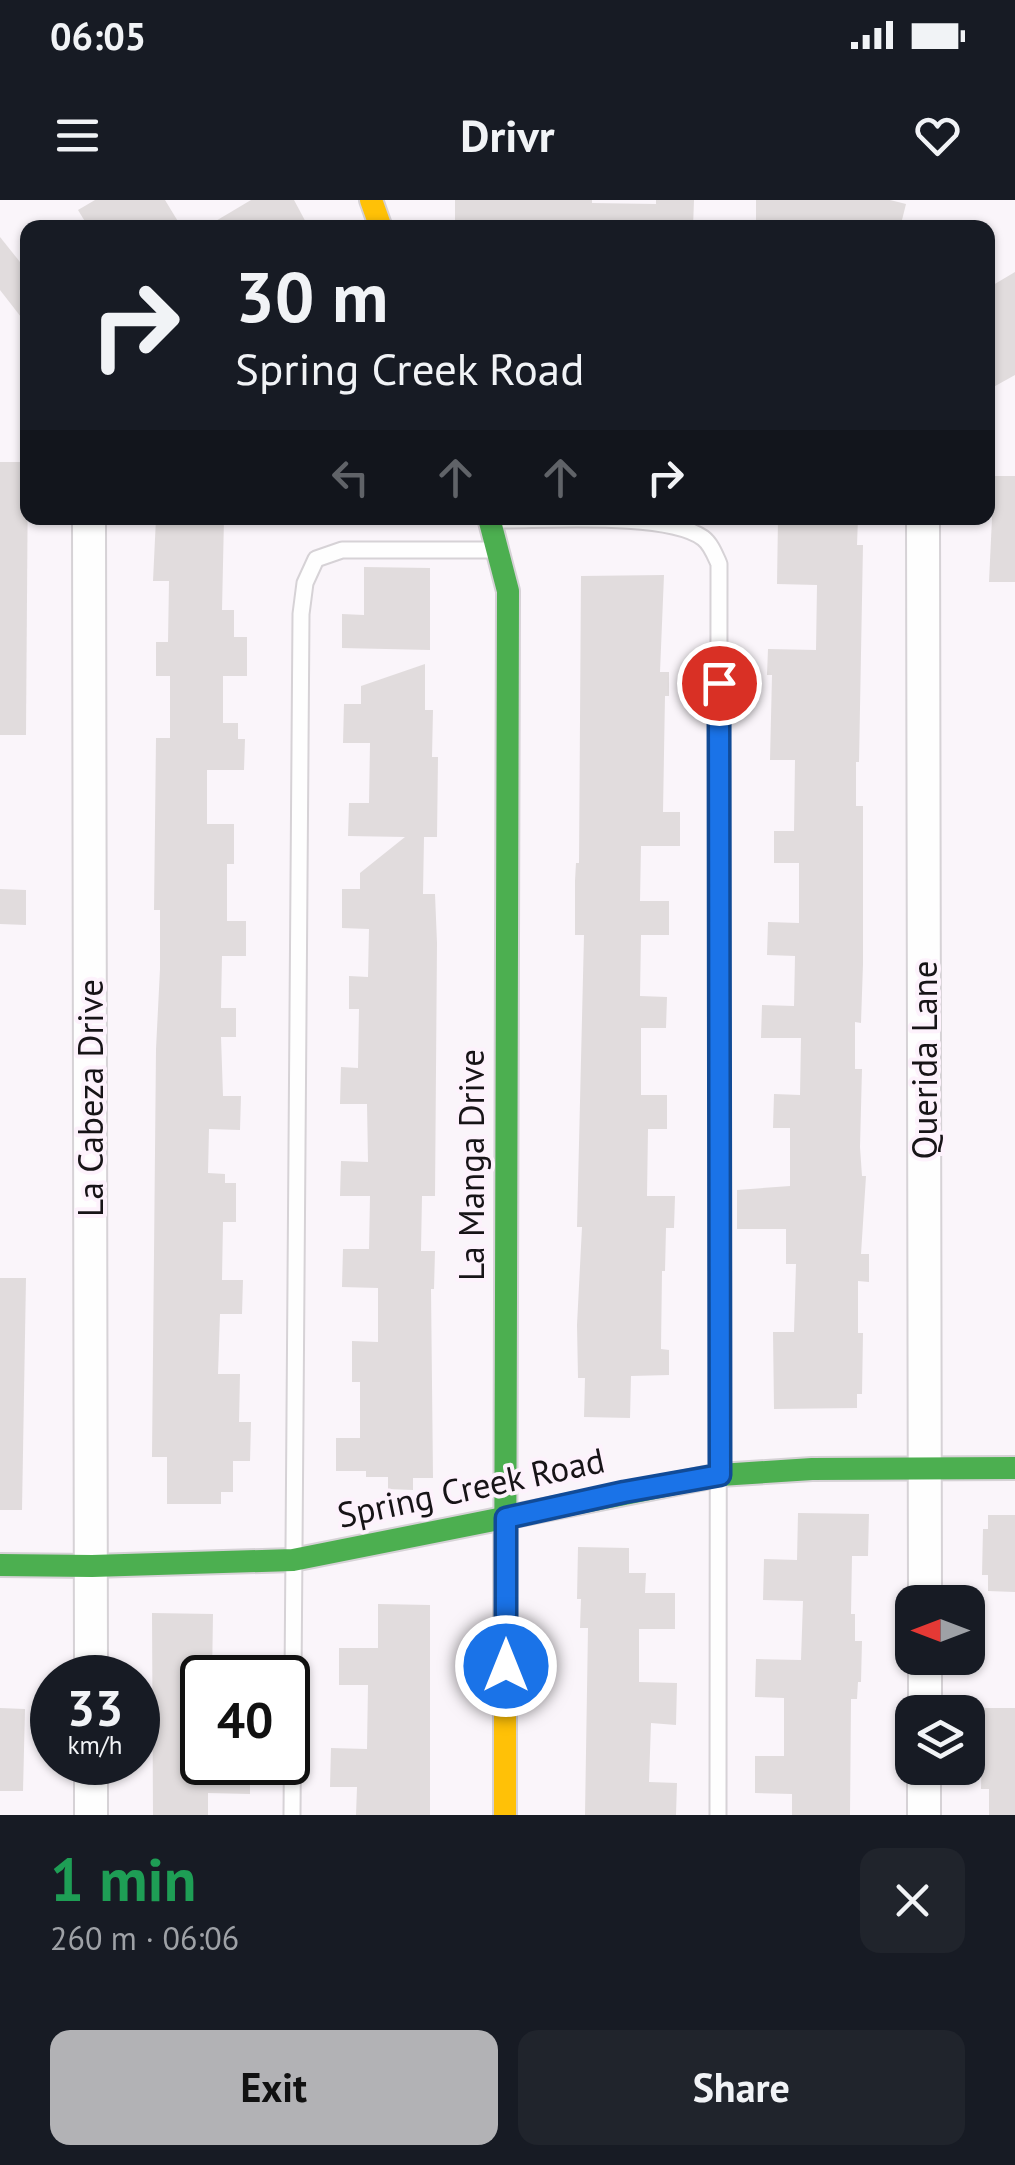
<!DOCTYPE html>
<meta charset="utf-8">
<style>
:root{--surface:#171b24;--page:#20242c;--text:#f1f3f6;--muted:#9ea1a6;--accent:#b2b2b5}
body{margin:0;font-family:"PT Sans",sans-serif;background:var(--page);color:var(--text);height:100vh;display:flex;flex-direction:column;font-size:38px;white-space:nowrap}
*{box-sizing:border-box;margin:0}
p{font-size:32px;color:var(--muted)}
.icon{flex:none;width:55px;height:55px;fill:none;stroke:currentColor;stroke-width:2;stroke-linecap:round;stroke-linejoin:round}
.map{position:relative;height:1615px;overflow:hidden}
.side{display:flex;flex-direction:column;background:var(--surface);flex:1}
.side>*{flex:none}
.guide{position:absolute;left:20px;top:20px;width:975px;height:305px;border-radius:20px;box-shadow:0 2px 8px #0004;background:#171b24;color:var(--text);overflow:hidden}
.needle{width:65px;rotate:270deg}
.fabs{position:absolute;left:895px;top:1385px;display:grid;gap:20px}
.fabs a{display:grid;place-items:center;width:90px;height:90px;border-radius:20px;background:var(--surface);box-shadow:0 2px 8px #0004;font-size:50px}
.speed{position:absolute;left:30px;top:1455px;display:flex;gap:20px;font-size:50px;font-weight:700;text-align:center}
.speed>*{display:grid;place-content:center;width:130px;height:130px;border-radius:50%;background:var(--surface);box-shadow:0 2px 8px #0004;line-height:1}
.speed small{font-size:25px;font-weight:400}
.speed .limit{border:5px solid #111;border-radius:15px;background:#fff;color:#111}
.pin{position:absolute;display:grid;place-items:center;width:85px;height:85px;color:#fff;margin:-42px;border:5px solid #fff;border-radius:50%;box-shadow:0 2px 10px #0007}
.me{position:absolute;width:110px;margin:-55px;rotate:0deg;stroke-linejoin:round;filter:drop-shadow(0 0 8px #0008)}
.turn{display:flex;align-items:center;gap:35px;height:210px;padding:0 50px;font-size:45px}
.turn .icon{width:130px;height:130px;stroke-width:2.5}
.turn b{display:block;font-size:70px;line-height:85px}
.lanes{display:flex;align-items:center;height:95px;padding:0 50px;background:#0003;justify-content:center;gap:50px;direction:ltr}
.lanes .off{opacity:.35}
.round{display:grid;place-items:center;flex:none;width:105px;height:105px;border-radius:20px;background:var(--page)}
.head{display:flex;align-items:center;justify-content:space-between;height:170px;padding:0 50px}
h1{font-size:60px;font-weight:600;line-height:75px;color:#1e9e55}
.cta{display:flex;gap:20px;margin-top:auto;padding:20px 50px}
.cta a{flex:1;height:115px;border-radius:20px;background:var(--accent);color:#111;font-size:40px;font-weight:600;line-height:115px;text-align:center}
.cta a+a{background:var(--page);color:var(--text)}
.status{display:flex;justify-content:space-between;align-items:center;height:70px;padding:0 50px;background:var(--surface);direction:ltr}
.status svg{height:28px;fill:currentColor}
header{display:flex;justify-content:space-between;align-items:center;height:130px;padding:0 50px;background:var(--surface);font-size:45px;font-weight:600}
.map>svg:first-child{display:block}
.building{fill:#e1dcdd}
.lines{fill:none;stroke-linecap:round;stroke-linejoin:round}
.lane-casing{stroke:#d6d2d6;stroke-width:19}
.street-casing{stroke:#d6d2d6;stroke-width:36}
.fast-casing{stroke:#d6d2d6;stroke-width:26}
.slow-casing{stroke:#d6d2d6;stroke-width:26}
.lane{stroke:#fefefe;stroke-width:15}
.street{stroke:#fefefe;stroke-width:32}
.fast{stroke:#4caf50;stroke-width:22}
.slow{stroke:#ffc107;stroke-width:22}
.route-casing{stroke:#114b97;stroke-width:25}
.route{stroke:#1a73e8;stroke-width:18}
.labels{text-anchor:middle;stroke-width:8;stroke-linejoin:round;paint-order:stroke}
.street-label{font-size:35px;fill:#171417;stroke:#fdf2fc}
</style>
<div class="status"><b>06:05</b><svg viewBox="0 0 49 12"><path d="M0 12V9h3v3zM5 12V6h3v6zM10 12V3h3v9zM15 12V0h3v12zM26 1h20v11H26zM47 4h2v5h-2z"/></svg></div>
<header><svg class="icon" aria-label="menu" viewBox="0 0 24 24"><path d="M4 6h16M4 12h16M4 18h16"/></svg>Drivr<svg class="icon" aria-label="heart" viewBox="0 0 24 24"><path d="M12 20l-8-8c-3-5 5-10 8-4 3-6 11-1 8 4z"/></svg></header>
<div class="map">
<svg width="1015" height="1615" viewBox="0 0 1015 1615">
<rect width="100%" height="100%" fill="#faf5fa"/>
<g class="building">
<polygon points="95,0 165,0 182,28 89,28 78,10"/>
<polygon points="251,0 294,0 309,28 204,28"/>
<polygon points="455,0 592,0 592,3 656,4 656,0 694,0 693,28 455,28"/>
<polygon points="756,0 890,0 906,4 900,28 756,28"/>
<polygon points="0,37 28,72 28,126 0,90"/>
<polygon points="1015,72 1015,175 988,190 988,88"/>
<polygon points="0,262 28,262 26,535 0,535"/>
<polygon points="994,276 1015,276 1015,382 989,382"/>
<polygon points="156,318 224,318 222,410 234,410 234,437 247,437 247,476 223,476 223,523 238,523 238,539 245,539 244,570 207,570 207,624 234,624 234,664 227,664 227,721 246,721 246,756 222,756 221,808 236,808 236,837 221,837 223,896 241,896 240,930 209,929 208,973 225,974 225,983 236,983 236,1022 223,1022 222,1080 243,1080 242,1114 220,1114 218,1174 240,1174 239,1222 251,1222 250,1261 233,1261 233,1292 221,1292 221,1304 167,1304 167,1257 152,1257 156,849 160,769 160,710 154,710 156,538 170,538 170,476 156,476 156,442 168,442 169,381 153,381"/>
<polygon points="778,318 858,318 857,345 863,345 859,562 856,562 856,606 863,606 863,764 861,823 855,822 855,869 862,869 860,947 862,976 866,976 861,1054 869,1054 869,1082 858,1081 858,1133 863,1133 862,1194 857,1194 857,1208 774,1209 773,1132 794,1132 796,1064 786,1064 786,1029 737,1029 737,990 790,986 790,928 773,928 774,894 800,895 801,838 761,838 762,805 794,806 795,756 767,755 768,722 799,723 799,663 774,663 774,631 794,631 795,560 770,560 772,475 767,475 768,449 816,450 817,385 777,384"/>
<polygon points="364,367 430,368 430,450 342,448 342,414 364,415"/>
<polygon points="664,375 660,472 669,472 669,496 665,496 663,612 680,612 680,646 641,646 640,701 669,701 669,735 641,735 640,796 667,797 666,828 641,828 641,895 667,895 667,929 648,929 647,996 675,996 674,1028 666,1028 665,1071 662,1071 661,1149 669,1150 669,1175 631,1176 630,1218 584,1217 585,1178 578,1178 577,1125 582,1027 577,1027 584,735 575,735 575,681 576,663 579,663 581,376"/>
<polygon points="425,464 425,510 433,510 432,557 438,557 437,637 424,637 423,694 435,694 437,743 435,996 422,996 421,1051 435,1051 434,1089 431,1089 433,1278 413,1278 413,1290 388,1289 388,1277 366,1277 366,1271 336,1271 336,1238 360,1238 360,1182 352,1182 352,1141 378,1142 378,1088 342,1087 343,1049 369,1049 370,996 340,996 341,961 368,962 367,904 340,904 341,867 358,868 359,809 349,809 349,776 368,777 369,729 342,728 342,689 360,689 360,673 405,637 348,636 349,603 369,603 370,543 343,543 344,504 361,504 361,486"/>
<polygon points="0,689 26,690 26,725 0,724"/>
<polygon points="0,1078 26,1078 22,1310 0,1310"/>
<polygon points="798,1313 869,1314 868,1356 852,1356 851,1414 855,1414 855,1441 862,1441 861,1482 858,1482 857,1499 851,1499 850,1615 792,1615 792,1594 755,1593 755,1556 784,1556 784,1498 755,1497 756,1459 801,1460 803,1401 763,1400 764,1359 797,1360"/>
<polygon points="988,1315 1015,1315 1015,1392 988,1391 988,1375 982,1375 983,1329 988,1329"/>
<polygon points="578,1347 629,1348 629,1373 646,1373 645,1393 675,1393 675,1429 639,1429 639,1482 677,1483 676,1525 651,1523 649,1582 677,1583 676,1615 585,1615 588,1428 580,1428 581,1399 577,1399"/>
<polygon points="378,1404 430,1405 430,1615 356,1615 357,1587 330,1587 331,1548 367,1549 368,1485 339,1485 339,1448 378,1448"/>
<polygon points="152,1413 213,1414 212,1478 202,1478 202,1562 250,1562 250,1594 208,1593 208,1615 153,1615"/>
<polygon points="0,1508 25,1509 23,1591 0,1591"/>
<polygon points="983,1508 1015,1508 1015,1615 989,1615 989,1589 981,1589"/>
</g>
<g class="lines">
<g class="lane-casing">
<g id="lane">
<path d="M492,320C541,321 666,311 703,338C711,344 715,355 719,364L718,1615"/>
<polyline points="292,1615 301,414 305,383 316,359 342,350 491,350"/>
</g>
</g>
<g class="street-casing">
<g id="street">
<polyline points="89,318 91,1478"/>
<polyline points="923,318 925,1402"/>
<polyline points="925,1512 925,1458"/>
<polyline points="91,1615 91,1562"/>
<polyline points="924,1615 924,1568"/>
</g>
</g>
<g class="fast-casing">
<g id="fast">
<polyline points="489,318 508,391 505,1448"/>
<polyline points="0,1365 92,1366 293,1360 720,1275 812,1269 1015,1268"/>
</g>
</g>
<g class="slow-casing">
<g id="slow">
<polyline points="371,0 381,28"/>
<polyline points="505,1615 505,1448"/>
</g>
</g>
<use href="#lane" class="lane"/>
<use href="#street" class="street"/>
<use href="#fast" class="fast"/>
<use href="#slow" class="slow"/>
</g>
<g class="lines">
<g class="route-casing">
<polyline id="route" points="506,1466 506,1318 624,1292 720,1275 719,483"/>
</g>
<use href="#route" class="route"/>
</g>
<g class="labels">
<g class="street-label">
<text transform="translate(925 860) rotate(-90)" y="12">Querida Lane</text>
<text transform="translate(91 898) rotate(-90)" y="12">La Cabeza Drive</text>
<text transform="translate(472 965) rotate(-90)" y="12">La Manga Drive</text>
<text transform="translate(471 1288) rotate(-12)" y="12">Spring Creek Road</text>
</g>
</g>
</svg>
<div class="fabs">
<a><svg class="needle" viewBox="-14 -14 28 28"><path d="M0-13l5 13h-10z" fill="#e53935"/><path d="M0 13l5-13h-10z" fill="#9ea1a6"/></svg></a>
<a><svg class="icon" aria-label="layers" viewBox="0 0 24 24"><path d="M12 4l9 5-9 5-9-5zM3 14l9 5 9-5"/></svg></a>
</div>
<div class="speed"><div>33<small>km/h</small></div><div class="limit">40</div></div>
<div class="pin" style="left:719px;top:483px;background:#d93025"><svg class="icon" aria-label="arrive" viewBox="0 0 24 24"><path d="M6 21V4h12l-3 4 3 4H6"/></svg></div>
<svg class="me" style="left:506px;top:1466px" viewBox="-20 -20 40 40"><circle r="17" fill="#1a73e8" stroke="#fff" stroke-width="3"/><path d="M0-11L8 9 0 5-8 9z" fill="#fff"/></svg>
<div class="guide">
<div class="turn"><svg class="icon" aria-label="right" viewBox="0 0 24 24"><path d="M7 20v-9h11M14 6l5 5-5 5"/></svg><div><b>30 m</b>Spring Creek Road</div></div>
<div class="lanes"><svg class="icon off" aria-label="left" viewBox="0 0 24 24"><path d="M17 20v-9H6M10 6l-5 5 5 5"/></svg><svg class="icon off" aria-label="ahead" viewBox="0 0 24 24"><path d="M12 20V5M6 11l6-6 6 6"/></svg><svg class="icon off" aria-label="ahead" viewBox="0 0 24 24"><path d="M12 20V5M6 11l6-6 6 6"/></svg><svg class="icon" aria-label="right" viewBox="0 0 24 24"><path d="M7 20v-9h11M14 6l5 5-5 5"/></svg></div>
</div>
</div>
<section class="side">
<div class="head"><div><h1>1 min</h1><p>260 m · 06:06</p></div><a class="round"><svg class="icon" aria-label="close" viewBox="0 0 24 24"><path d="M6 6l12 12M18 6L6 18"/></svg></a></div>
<div class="cta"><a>Exit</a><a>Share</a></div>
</section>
